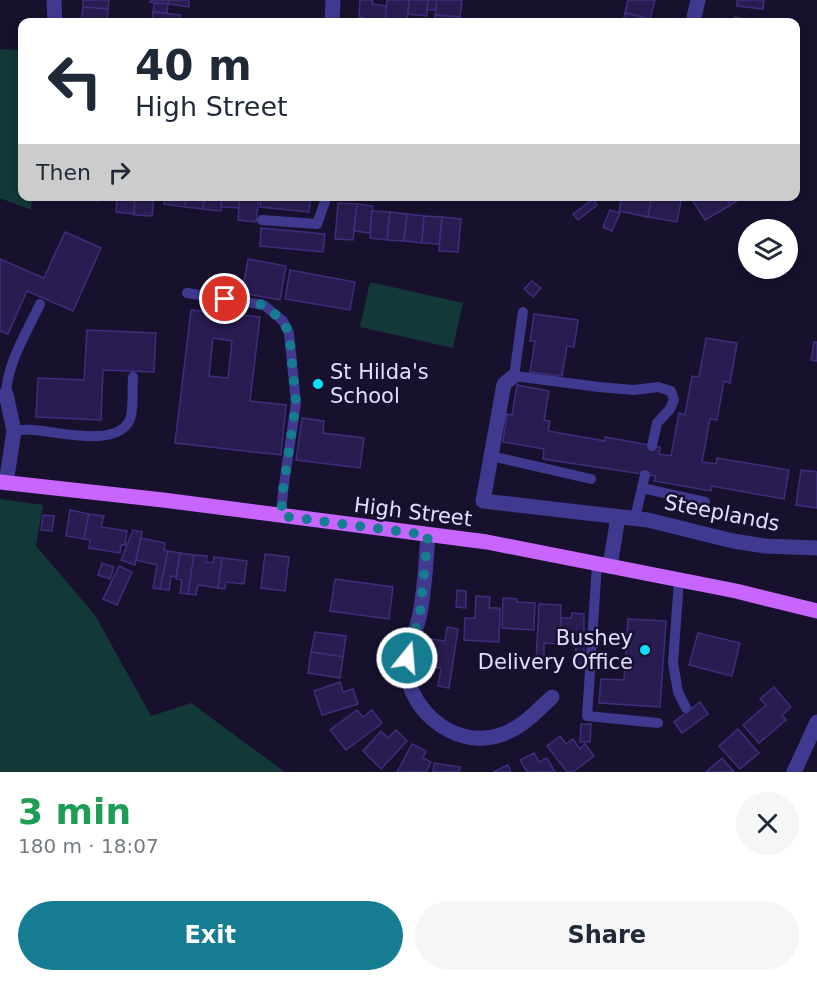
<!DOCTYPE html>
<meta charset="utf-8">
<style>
:root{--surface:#fff;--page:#f6f6f7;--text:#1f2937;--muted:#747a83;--accent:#167c91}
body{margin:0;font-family:"DejaVu Sans",sans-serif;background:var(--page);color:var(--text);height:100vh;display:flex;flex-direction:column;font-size:22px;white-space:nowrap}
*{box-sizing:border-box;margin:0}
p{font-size:20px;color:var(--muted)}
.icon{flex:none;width:33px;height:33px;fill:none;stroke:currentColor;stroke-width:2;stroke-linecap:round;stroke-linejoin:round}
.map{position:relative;height:772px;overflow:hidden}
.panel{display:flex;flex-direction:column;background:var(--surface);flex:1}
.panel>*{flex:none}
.top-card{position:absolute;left:18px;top:18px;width:782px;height:183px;border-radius:12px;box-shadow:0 3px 9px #0003;background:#fff;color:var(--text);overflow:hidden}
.fabs{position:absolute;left:738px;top:219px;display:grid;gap:12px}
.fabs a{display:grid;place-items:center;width:60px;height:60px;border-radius:50%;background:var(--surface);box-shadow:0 3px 9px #0003;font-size:30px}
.pin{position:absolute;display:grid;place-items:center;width:51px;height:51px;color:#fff;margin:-26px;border:3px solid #fff;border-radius:50%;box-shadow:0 2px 6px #0007}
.me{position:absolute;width:66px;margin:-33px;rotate:17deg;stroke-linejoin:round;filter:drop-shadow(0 0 4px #0008)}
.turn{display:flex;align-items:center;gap:21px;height:126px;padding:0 18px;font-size:27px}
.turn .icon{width:78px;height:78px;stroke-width:2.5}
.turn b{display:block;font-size:42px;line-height:51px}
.then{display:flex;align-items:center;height:57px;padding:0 18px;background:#0003;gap:12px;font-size:22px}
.round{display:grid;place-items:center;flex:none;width:63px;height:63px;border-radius:32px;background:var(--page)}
.headline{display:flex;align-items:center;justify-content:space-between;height:102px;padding:0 18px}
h1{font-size:36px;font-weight:600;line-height:45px;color:#1e9e55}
.button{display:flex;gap:12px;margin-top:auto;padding:12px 18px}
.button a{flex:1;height:69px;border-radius:36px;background:var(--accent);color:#fff;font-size:24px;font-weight:600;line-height:69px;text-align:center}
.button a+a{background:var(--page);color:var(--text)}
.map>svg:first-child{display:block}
.green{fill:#133838}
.building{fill:#281c50;stroke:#3f2d7d;stroke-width:1.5;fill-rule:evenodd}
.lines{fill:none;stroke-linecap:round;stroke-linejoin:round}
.lane{stroke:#3f3a8f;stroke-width:10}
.street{stroke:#3f3a8f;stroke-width:15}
.primary{stroke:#c965ff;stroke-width:15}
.route{stroke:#167c91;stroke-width:10;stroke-dasharray:0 18}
.poi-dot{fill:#0ae1ff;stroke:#17112e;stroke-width:2}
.labels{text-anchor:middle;stroke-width:5;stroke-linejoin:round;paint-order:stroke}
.poi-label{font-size:21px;fill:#e2deff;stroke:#17112e;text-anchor:start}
.street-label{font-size:21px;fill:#e2deff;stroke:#17112e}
</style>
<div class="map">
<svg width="817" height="772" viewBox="0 0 817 772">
<rect width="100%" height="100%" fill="#17112e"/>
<g class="green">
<polygon points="0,49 22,50 22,196 32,197 31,210 0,198"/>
<polygon points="370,282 463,303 453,348 360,327"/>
<polygon points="0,499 43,505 36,546 95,615 151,716 191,703 285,772 0,772"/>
</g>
<g class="building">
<polygon points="83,0 109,0 108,9 83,7"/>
<polygon points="151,0 169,0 168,4 150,2"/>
<polygon points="169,0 189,0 189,7 168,4"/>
<polygon points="360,0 373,0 372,4 387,6 385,22 364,22 365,18 359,17"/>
<polygon points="387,0 409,0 407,22 385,22"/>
<polygon points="409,0 428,0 427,16 408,14"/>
<polygon points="428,0 437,0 436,10 427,10"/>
<polygon points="437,0 462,0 460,17 435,15"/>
<polygon points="628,0 655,0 650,19 625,13"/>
<polygon points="737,0 764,0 763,9 737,6"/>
<polygon points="154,3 168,4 167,13 153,12"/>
<polygon points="83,7 108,9 107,22 81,22"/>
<polygon points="153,12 180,15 179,22 152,22"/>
<polygon points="625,13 650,19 649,22 623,22"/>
<polygon points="435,15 460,17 460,22 435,22"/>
<polygon points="735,17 759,22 734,22"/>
<polygon points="79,196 98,196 98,201 79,199"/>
<polygon points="117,196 135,196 134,214 116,212"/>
<polygon points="135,196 154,196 152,216 134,215"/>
<polygon points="165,196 186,196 185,207 164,204"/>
<polygon points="186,196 204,196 203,209 185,207"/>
<polygon points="204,196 222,196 221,211 203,209"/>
<polygon points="222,196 240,196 239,208 221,207"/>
<polygon points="240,196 259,196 256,222 238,220"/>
<polygon points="261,196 311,196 309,212 260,207"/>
<polygon points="622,196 652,196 648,217 619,211"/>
<polygon points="652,196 682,196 677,222 648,217"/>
<polygon points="693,196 725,196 731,205 705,220 691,198"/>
<polygon points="725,196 744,196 731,205"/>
<polygon points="593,199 597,205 578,220 573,214"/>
<polygon points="338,203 357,204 353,240 335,239"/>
<polygon points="357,204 373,206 370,233 354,231"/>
<polygon points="610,210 620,213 612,231 603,227"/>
<polygon points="372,211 390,212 387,240 370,238"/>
<polygon points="390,212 407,214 404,241 387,240"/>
<polygon points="407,214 424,216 422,243 404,241"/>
<polygon points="424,216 442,217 439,244 422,243"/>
<polygon points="442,217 461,219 458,252 439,251"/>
<polygon points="261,228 325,234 323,252 260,246"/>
<polygon points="65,232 101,248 73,311 27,291 8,334 0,331 0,259 44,278"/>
<polygon points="248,259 286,266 280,300 242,293"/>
<polygon points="290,270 355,282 350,310 285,299"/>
<polygon points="532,281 541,288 533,297 524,289"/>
<path d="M191,310L260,317L250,401L286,405L281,455L175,443ZM213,338L232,341L228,378L209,376Z"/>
<polygon points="534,314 578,320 574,347 567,346 562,376 530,372 535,341 530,341"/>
<polygon points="87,330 156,333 154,372 103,370 101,420 36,417 38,378 84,380"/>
<polygon points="706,338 737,343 730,383 724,381 717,420 710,419 702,462 716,464 717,458 789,470 784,499 712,486 711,491 654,481 656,476 543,459 544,449 503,442 507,414 512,415 517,385 549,391 544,420 550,421 548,431 605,441 605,437 660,447 659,454 671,456 679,413 685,415 692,376 699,377"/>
<polygon points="814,342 817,342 817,361 811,360"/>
<polygon points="302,418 324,421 323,433 364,438 360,468 296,460"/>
<polygon points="801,470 817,472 817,508 796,505"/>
<polygon points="70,510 89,514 84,539 66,536"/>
<polygon points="89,514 104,516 101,527 127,531 125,545 121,545 120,553 89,548 90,540 84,539"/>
<polygon points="43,515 54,516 52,531 41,530"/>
<polygon points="133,530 142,532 135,565 121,560"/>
<polygon points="141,538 165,543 164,550 168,551 160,589 153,588 157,565 136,560"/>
<polygon points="168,551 180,553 176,577 171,576 169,590 160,589"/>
<polygon points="180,553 194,555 188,594 180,593 182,580 176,579"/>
<polygon points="265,554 289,557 285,591 261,588"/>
<polygon points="194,555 207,556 206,562 213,563 214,557 222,558 218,588 198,585 196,595 188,594"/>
<polygon points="222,558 247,561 244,584 226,582 225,589 218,588"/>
<polygon points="102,563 114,567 110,579 98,575"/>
<polygon points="119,566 132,572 117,605 103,599"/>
<polygon points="335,579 393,587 389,619 330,611"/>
<polygon points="457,590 466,591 466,608 456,607"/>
<polygon points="476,596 490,597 489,608 500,608 499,642 464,640 465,618 475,618"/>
<polygon points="503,598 517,599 517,602 535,603 534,630 502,628"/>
<polygon points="539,604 561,605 560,644 544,643 544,662 536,661"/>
<polygon points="572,613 584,614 584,665 575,664 576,644 560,644 561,618 571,618"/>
<polygon points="628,619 666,621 660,707 599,703 601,679 624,680"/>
<polygon points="447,627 458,629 449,688 438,686 441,668 427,666 431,639 445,641"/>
<polygon points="315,632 346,636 343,657 311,652"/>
<polygon points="698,633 740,643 732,676 689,665"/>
<polygon points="311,652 343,657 340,678 308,673"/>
<polygon points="340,682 343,692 353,689 358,704 322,715 314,691"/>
<polygon points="774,687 791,707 782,715 786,720 759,743 743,725 766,705 760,699"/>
<polygon points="700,702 708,714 682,733 674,722"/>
<polygon points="357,710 363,717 372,710 382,723 346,750 330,730"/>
<polygon points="581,724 591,724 590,742 580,742"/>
<polygon points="738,729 759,753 740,769 719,746"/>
<polygon points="396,730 407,741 381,769 363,751 381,731 388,738"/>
<polygon points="560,736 566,744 573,739 580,749 585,744 594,756 573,772 567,772 547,746"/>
<polygon points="412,744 426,751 423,758 431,762 426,772 397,772"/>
<polygon points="534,753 539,762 547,758 555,772 527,772 520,760"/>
<polygon points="722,758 734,772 706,772"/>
<polygon points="434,763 460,767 459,772 433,772"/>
<polygon points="508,765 511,772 493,772"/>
</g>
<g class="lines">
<g class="lane">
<polyline points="262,220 317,224 327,196"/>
<polyline points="187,293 264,305 283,321 289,333 296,403 283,491 281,516"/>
<polyline points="523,312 514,376 599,387 634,390 658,387 671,391 674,400 670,409 657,423 652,446"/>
<path d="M2,396L6,394C7,363 27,332 40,304"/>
<path d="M14,431C20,430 27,429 33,430C56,431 118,449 130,419C134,410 132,388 133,377"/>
<polyline points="491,456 591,479"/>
<polyline points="642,488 705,502"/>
<polyline points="635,518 645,475"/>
<polyline points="597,564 587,716 658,723"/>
<polyline points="679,580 673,663 678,692 686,708"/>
</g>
<g class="street">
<polyline points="54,0 55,22"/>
<polyline points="332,22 333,0"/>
<polyline points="693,22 698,0"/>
<polyline points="514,376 504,384 483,501 648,520 733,541 765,546 817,548"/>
<polyline points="6,394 14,431 6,483"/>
<path d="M428,535C426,561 425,588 420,613C418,628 409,642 407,657C401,706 454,751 500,735C522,728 536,712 552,697"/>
<polyline points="610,566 618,517"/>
<polyline points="794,772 817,722"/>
</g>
<polyline class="primary" points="0,482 163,500 487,542 736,591 817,611"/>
</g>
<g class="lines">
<polyline class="route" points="225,299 264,305 283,321 289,333 296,403 283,490 281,516 428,535 420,614 407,658"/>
</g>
<g class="poi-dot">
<circle cx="318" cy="384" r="6"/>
<circle cx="645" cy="650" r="6"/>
</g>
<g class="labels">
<g class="poi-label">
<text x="330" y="379">St Hilda's<tspan x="330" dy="24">School</tspan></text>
<text x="633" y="645" text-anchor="end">Bushey<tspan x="633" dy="24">Delivery Office</tspan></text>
</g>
<g class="street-label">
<text transform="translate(413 512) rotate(7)" y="7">High Street</text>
<text transform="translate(722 513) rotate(11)" y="7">Steeplands</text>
</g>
</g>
</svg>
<div class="fabs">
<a><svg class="icon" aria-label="layers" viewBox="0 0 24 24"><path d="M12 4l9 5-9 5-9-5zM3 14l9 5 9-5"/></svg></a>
</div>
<div class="pin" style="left:225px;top:299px;background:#d93025"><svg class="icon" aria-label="arrive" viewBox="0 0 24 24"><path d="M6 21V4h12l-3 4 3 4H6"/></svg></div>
<svg class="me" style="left:407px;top:658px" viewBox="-20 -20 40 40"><circle r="17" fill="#167c91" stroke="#fff" stroke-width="3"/><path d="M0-11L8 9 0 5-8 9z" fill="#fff"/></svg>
<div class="top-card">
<div class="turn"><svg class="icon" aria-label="left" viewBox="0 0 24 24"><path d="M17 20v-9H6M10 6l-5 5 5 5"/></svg><div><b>40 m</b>High Street</div></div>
<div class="then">Then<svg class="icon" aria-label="right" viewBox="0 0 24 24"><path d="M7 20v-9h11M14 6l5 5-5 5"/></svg></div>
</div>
</div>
<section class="panel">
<div class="headline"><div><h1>3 min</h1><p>180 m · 18:07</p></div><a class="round"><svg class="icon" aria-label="close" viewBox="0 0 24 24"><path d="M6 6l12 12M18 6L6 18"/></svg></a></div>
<div class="button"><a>Exit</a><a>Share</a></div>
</section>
